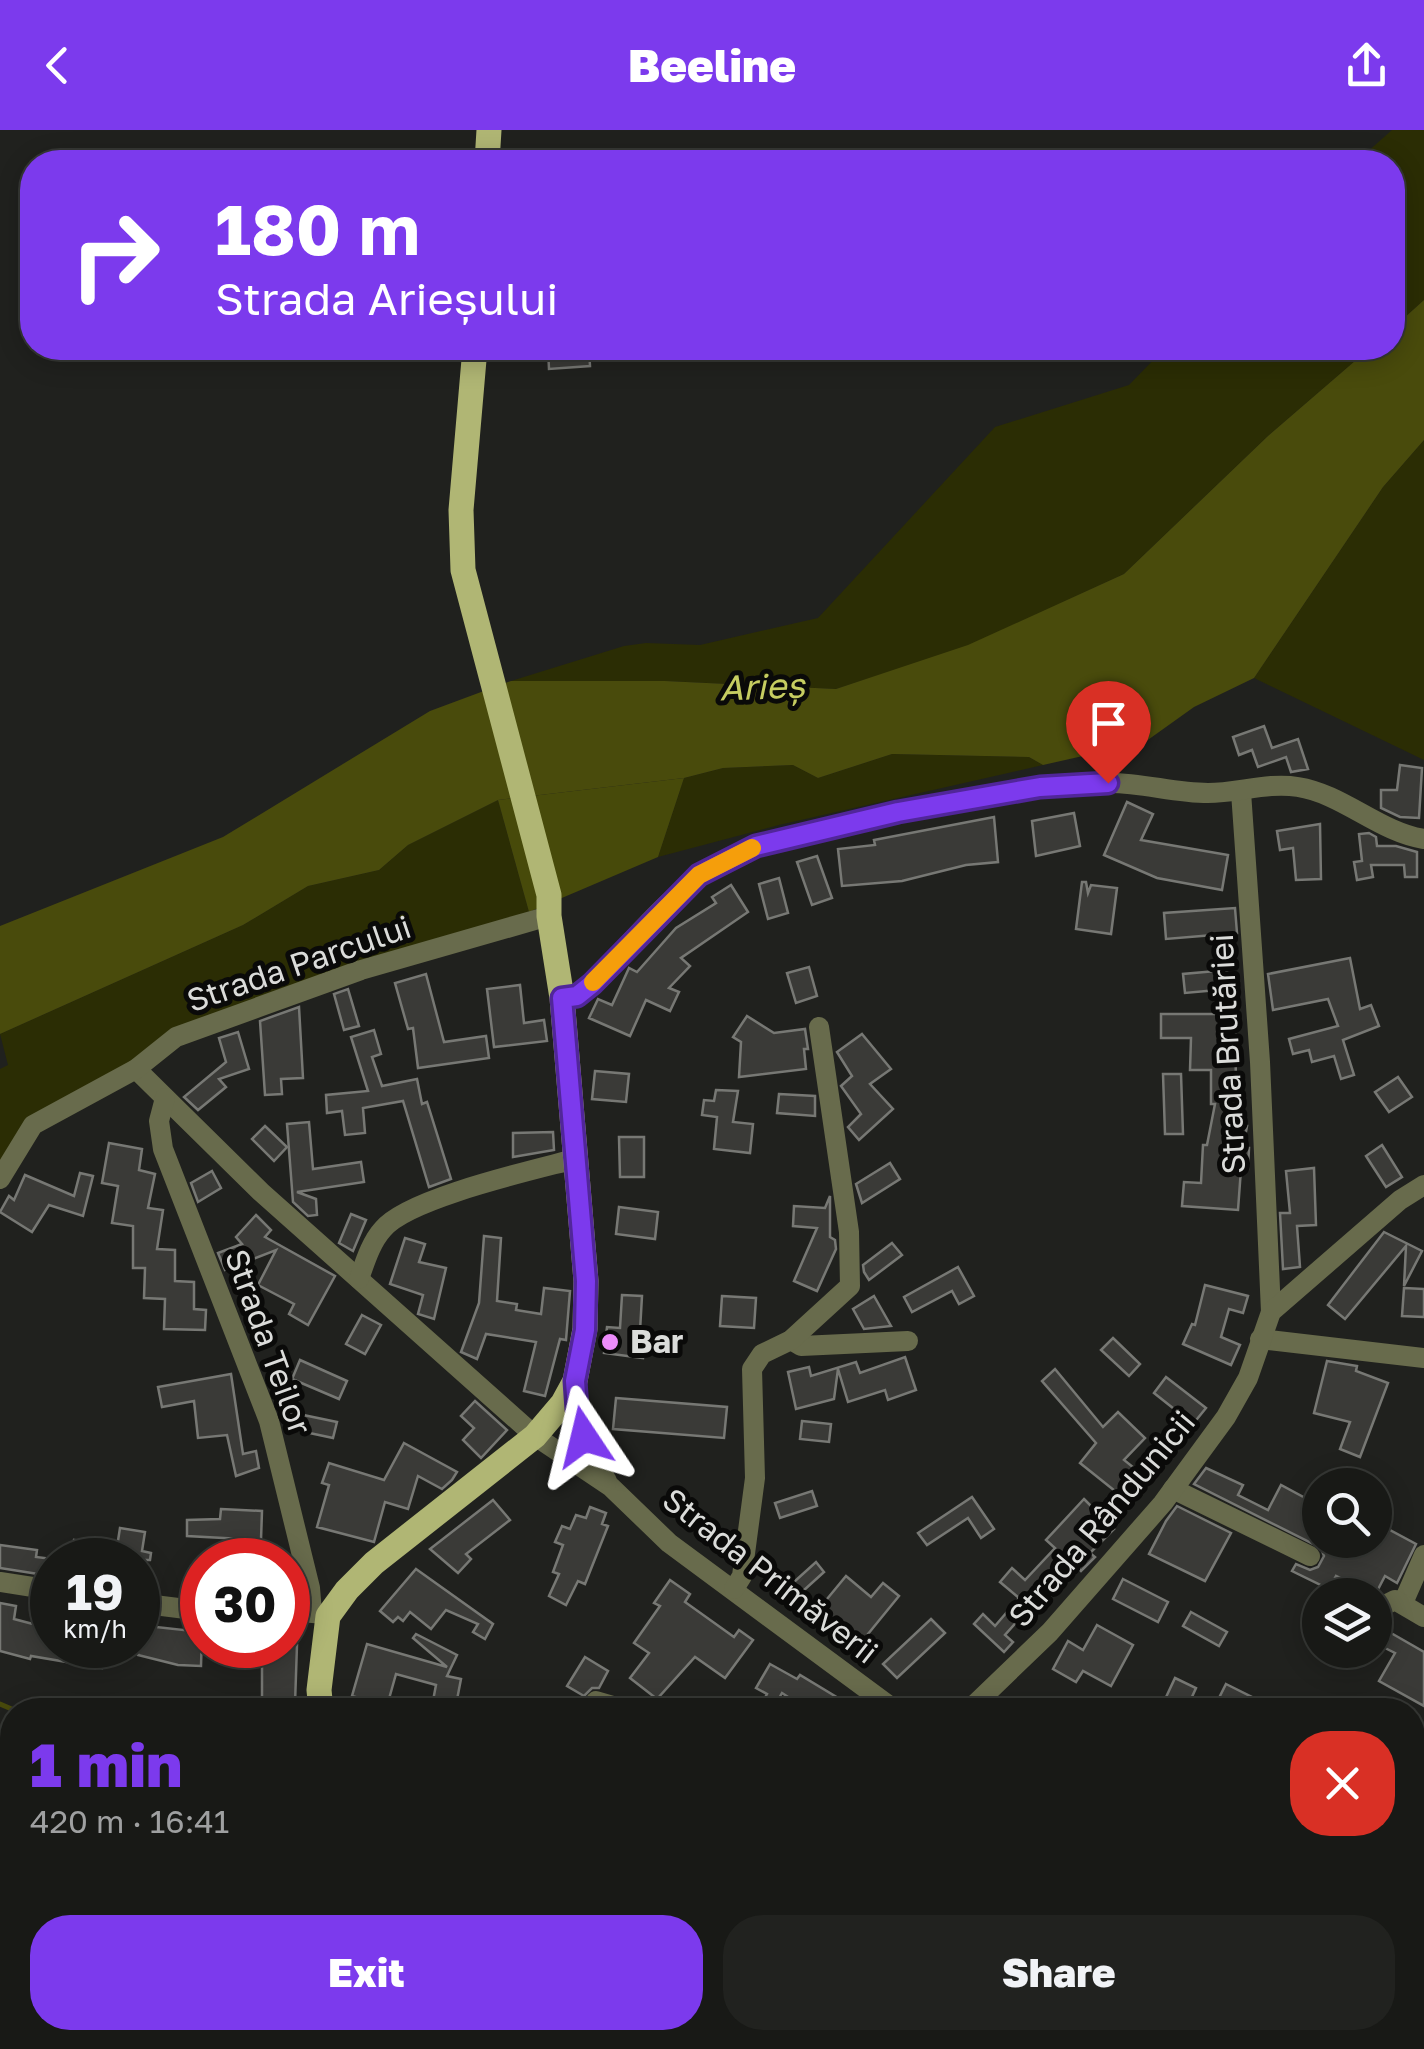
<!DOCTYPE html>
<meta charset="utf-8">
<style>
:root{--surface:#181916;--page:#21221f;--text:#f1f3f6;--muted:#9fa0a1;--line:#363835;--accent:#7c3aed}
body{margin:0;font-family:"Golos Text",sans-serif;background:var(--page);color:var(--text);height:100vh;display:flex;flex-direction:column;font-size:38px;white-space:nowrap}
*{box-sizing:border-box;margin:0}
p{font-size:32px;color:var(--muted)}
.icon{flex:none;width:55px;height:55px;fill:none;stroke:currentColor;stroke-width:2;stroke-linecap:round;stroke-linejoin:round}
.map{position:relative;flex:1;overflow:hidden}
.details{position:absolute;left:0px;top:1568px;width:1425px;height:352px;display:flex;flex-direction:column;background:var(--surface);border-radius:40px 40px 0 0;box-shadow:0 5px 25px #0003,0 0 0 2px var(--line)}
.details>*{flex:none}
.hud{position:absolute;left:20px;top:20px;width:1385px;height:210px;border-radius:40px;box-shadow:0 5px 25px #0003,0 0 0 2px var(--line);background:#7c3aed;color:#fff;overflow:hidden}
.fabs{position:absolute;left:1302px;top:1338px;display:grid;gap:20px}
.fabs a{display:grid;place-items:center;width:90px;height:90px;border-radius:50%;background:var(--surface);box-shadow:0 5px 25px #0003,0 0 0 2px var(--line);font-size:50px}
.speed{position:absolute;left:30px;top:1408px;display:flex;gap:20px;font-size:50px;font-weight:700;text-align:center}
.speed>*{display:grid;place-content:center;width:130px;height:130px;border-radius:50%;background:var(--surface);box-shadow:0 5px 25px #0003,0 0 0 2px var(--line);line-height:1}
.speed small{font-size:25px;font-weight:400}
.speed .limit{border:15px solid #d22;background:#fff;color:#111}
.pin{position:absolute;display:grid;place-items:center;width:85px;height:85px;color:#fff;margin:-102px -42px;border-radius:50% 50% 50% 0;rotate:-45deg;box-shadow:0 0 10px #0007}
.pin .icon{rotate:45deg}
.me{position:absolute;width:110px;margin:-55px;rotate:350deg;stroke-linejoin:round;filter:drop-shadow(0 0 8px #0008)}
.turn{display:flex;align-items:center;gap:35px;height:210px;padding:0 30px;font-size:45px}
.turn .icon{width:130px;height:130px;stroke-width:2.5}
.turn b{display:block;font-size:70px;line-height:85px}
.round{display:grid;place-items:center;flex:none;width:105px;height:105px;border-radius:40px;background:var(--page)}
.summary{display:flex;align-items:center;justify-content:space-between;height:170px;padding:0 30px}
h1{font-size:60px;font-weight:800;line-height:75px;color:var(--accent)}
.action{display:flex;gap:20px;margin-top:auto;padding:20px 30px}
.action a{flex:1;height:115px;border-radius:40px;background:var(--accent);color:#fff;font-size:40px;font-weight:800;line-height:115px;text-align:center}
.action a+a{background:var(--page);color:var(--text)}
header{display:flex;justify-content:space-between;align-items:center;height:130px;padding:0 30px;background:var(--accent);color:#fff;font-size:45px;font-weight:800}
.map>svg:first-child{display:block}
.built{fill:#292a22}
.green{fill:#2b2d04}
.forest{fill:#474a0a}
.water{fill:#494b0c}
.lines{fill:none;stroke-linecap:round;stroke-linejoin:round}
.stream{stroke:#494b0c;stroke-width:5}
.building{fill:#3a3a37;stroke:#777874;stroke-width:2.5}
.minor{stroke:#686b4c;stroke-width:20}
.major{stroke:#b0b674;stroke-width:25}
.route-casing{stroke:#51269a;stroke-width:25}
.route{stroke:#7c3aed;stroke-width:18}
.slow{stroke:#f59e0b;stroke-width:18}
.poi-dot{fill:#ec8cfa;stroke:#0a0a09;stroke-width:4}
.labels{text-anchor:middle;stroke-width:10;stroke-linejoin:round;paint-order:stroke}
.street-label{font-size:32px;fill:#dbdcda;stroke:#0a0a09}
.poi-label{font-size:32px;font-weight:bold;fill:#dbdcda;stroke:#0a0a09;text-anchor:start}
.water-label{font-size:35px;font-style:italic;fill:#c6cd61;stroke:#0a0a09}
</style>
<header><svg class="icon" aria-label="back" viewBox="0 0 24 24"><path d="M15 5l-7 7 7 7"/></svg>Beeline<svg class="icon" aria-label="share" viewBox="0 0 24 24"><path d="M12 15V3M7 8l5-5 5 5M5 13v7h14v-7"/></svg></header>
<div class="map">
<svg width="1424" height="1919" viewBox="0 0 1424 1919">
<rect width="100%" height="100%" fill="#20211e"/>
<polygon class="built" points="315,1908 425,1908 426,1919 313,1919"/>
<g class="green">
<polygon points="1392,0 1424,0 1424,170 1393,198 1392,32 1356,32"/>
<polygon points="1165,218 1370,218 1268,306 1124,444 961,519 836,559 665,551 511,551 624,516 646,513 700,515 818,488 995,297 1129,255"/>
<polygon points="1424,310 1424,630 1254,548 1383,357"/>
<polygon points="892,624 1029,627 1043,635 779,695 658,727 684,648 723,638 793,635 818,648"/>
<polygon points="498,670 529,782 182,907 37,996 0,1057 0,939 8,935 0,904 243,795 308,756 379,740 408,715"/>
</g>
<polygon class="forest" points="684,648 658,727 529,782 498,670"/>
<polygon class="water" points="1424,170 1424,310 1383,357 1254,548 1194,577 1145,612 1043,635 1029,627 892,624 818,648 793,635 723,638 684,648 498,670 408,715 379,740 308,756 243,795 0,904 0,796 223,707 430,581 511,551 665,551 836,559 968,515 1124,444 1268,306 1370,218 1392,218 1393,198"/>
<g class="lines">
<g class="stream">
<polyline points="0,1574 14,1580"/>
<polyline points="878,1919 878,1908"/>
</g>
</g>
<g class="building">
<polygon points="548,218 589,218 590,236 549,239"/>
<polygon points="1264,596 1272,618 1298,609 1308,639 1291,642 1286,627 1258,637 1252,620 1239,625 1233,607"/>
<polygon points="1400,635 1422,638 1419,688 1400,687 1381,678 1381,660 1397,660"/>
<polygon points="1127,672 1153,684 1141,710 1228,725 1222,760 1157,748 1104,725"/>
<polygon points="1074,683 1080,716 1036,726 1032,691"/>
<polygon points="994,687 998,732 966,735 902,751 842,756 838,719 875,715 874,710"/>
<polygon points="1320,694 1321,749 1296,750 1293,718 1280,720 1277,701"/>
<polygon points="1369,703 1376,707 1377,716 1396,716 1417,722 1417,747 1405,747 1404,735 1371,735 1373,747 1357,750 1354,732 1362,731 1359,704"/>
<polygon points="817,726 832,768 812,775 797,732"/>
<polygon points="779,748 788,783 768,789 759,754"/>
<polygon points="1082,752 1086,752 1088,763 1091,755 1117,758 1111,804 1076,799"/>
<polygon points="731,755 748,782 681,828 690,836 669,858 679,862 670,881 646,870 630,906 589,888 598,869 612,875 629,838 637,842 676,798 716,773 712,767"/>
<polygon points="1235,778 1237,803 1166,809 1164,783"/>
<polygon points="1350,828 1360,879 1371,875 1379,896 1343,910 1354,945 1341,949 1334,926 1312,932 1309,920 1293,924 1289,909 1338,896 1328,869 1273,880 1268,844"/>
<polygon points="809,837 817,866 796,873 787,843"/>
<polygon points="1227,840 1228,859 1185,863 1183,844"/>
<polygon points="426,844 444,912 486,906 489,928 418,938 413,898 408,899 395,853"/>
<polygon points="520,855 524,893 544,890 547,911 494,917 487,859"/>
<polygon points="348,859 359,896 344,900 334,864"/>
<polygon points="299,877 303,948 281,949 282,964 265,965 260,891"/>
<polygon points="1161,884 1235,884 1236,958 1242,958 1242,996 1247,996 1243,1018 1249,1018 1248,1039 1241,1039 1238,1080 1182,1076 1184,1052 1201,1053 1203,1015 1207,1015 1215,974 1211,974 1211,940 1190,940 1191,908 1161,908"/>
<polygon points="747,886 774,903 805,899 808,919 804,919 806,939 739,947 741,912 733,907"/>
<polygon points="374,900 381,924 372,927 382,956 417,949 422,974 427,972 451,1049 429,1057 403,971 363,978 365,1003 345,1005 342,981 327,983 326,965 368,961 351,907"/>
<polygon points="238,902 249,939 219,949 226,957 198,980 184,967 226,932 219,908"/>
<polygon points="862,904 891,939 870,954 893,979 859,1010 848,997 861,984 841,956 852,946 837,922"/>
<polygon points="595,941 629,944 626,972 592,969"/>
<polygon points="1163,944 1181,944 1183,1004 1165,1004"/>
<polygon points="1398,947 1412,967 1389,982 1375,962"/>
<polygon points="716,960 738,961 733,992 753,994 750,1023 714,1019 717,987 702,985 704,970 714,971"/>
<polygon points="779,964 815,966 815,986 777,983"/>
<polygon points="309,992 313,1039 361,1032 364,1052 297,1062 316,1069 317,1085 308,1086 293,1072 287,994"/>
<polygon points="265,996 287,1017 274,1031 252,1009"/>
<polygon points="553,1002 554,1020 513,1027 513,1003"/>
<polygon points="619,1007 644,1007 644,1047 620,1047"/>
<polygon points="109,1013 142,1019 139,1040 155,1044 148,1078 163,1080 157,1119 175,1120 175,1151 194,1152 194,1179 206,1180 205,1200 164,1199 165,1169 144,1168 145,1138 133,1138 133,1096 112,1093 118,1056 102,1053"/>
<polygon points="1382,1015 1402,1047 1386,1057 1366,1026"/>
<polygon points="890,1033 900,1049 862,1073 856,1054"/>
<polygon points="1314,1038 1316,1095 1297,1096 1300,1137 1283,1139 1280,1083 1290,1083 1286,1041"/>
<polygon points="212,1041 221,1058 198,1072 191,1053"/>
<polygon points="80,1043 93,1046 83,1086 49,1075 32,1102 0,1082 9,1066 14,1070 25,1045 74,1066"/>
<polygon points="830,1066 830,1107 835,1110 836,1119 817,1161 794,1151 817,1098 793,1096 794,1076 825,1078"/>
<polygon points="619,1077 658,1082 655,1109 616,1104"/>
<polygon points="351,1084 366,1090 353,1121 339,1113"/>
<polygon points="256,1085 271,1100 265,1107 335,1146 308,1195 289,1184 294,1174 258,1155 276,1120 225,1140 218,1123 242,1114 236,1107"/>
<polygon points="1384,1102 1422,1121 1404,1156 1406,1116 1345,1189 1328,1175"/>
<polygon points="484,1106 501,1108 497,1171 517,1174 516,1180 541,1184 544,1158 570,1161 566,1210 560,1209 545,1266 524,1261 536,1212 486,1204 477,1229 461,1222 479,1173"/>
<polygon points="405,1108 425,1114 419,1132 446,1138 434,1189 418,1184 423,1165 390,1154"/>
<polygon points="892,1113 902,1125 869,1150 864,1142 863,1135"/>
<polygon points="958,1137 974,1166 959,1174 952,1161 912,1182 904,1167"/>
<polygon points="1205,1155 1248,1166 1243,1183 1229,1179 1221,1207 1240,1215 1231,1235 1183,1214 1192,1194 1195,1195"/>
<polygon points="1404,1158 1424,1159 1424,1187 1402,1186"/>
<polygon points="622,1165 642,1166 640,1201 646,1201 643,1228 604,1223 607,1197 620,1198"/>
<polygon points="722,1166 756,1168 754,1198 720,1196"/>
<polygon points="874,1166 891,1196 864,1199 853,1179"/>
<polygon points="362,1185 381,1195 365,1224 346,1214"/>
<polygon points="1113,1208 1140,1234 1129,1246 1101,1220"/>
<polygon points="905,1227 916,1260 888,1270 885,1260 848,1272 838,1239 834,1269 796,1279 788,1242 809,1237 811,1246 856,1232 860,1243"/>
<polygon points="300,1230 347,1251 339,1269 292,1249"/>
<polygon points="1327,1231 1357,1236 1356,1241 1388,1253 1360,1327 1340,1319 1350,1292 1314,1283"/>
<polygon points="1055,1239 1103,1297 1118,1282 1145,1308 1124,1330 1149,1350 1130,1373 1080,1333 1096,1313 1042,1251"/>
<polygon points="231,1244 243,1324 256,1321 259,1338 236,1346 227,1305 198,1308 194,1271 162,1277 158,1257"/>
<polygon points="1166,1247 1206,1278 1193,1294 1154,1263"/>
<polygon points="616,1268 727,1277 724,1308 613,1299"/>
<polygon points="475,1271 507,1300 481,1328 463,1310 474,1298 461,1286"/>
<polygon points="289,1282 337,1292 333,1308 286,1298"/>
<polygon points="802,1291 831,1294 829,1312 800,1309"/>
<polygon points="404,1313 457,1342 452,1350 442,1359 418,1346 408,1379 385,1372 374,1412 317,1397 329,1355 322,1353 329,1333 384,1350"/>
<polygon points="1206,1338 1243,1355 1238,1365 1268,1380 1281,1355 1320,1376 1320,1410 1375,1410 1375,1392 1416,1414 1397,1453 1385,1446 1375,1465 1336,1446 1329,1459 1292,1441 1296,1434 1310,1440 1318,1437 1324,1426 1321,1418 1194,1354"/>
<polygon points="812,1361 817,1376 780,1388 775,1373"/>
<polygon points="972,1367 994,1399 981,1408 968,1388 927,1415 918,1403"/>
<polygon points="1084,1369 1114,1399 1090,1423 1095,1427 1081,1441 1077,1437 1034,1485 1028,1479 1005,1505 1013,1512 1004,1522 974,1494 983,1484 995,1496 1019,1468 1000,1452 1012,1438 1025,1450 1055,1418 1046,1410"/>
<polygon points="493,1370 510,1390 466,1424 471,1429 458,1443 430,1419"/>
<polygon points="1177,1376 1231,1403 1205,1451 1149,1424 1166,1391"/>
<polygon points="590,1377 606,1383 602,1394 608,1396 585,1454 578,1451 566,1475 549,1466 559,1444 553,1442 563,1415 555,1412 562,1396 570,1399 576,1385 586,1388"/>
<polygon points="221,1379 262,1381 261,1410 187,1406 187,1390 220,1389"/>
<polygon points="120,1398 145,1402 142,1421 151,1423 150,1430 70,1430 74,1410 117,1417"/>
<polygon points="0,1415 37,1420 36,1427 53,1429 51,1446 0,1438"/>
<polygon points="816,1432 824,1442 792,1471 784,1461"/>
<polygon points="416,1439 493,1494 485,1509 473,1502 478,1494 446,1480 431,1499 410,1482 403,1491 398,1487 393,1492 380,1481"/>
<polygon points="846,1446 871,1467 883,1453 899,1466 859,1515 832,1493 828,1498 813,1486"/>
<polygon points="1123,1449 1168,1472 1158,1492 1113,1469"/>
<polygon points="670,1450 690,1464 685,1472 734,1507 739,1500 753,1510 725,1548 695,1527 657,1569 630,1548 649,1523 634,1513 660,1476 654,1473"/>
<polygon points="0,1473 16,1476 14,1489 52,1499 52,1515 107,1515 102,1538 31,1526 30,1529 0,1521"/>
<polygon points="1191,1482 1227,1502 1219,1516 1183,1496"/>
<polygon points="931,1489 945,1503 897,1548 883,1534"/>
<polygon points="138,1495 202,1502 201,1536 178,1535 138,1525"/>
<polygon points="1097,1495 1133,1515 1111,1556 1083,1541 1076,1552 1053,1539 1068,1511 1083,1520"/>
<polygon points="1391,1503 1424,1522 1424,1576 1379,1551 1395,1523 1383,1517"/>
<polygon points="416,1504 457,1525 447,1546 461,1549 455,1580 432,1576 436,1555 396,1544 387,1576 352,1566 367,1514 447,1537 413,1508"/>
<polygon points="253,1515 297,1515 295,1574 262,1574 262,1529 253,1528"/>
<polygon points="585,1527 608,1541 599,1558 592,1558 584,1566 567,1556"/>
<polygon points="770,1534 797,1549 800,1545 858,1580 808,1580 782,1563 774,1577 763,1571 767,1564 756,1558"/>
<polygon points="1175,1548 1196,1558 1186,1580 1160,1580"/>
<polygon points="1226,1554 1278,1580 1244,1580 1219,1568"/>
</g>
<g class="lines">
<g class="minor">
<polyline points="1241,662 1260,932 1271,1182"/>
<path d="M562,868L577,865L592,854C630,813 676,757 724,730C758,712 797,706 833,698C923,677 1017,653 1110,653C1144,653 1174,663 1208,663C1238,663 1268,652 1298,657C1343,664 1379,702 1424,709"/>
<polyline points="136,939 261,1062 535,1306 611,1357 669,1413 895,1580"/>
<polyline points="165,968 159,991 163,1019 269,1291 310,1458 312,1482"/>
<polyline points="0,1049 33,995 136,939 176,907 361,840 549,786"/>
<path d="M359,1149C365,1132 371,1112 383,1099C408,1068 534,1040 575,1029"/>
<polyline points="1260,1209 1424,1228"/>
<polyline points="791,1210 801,1216 908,1211"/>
<path d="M575,1251C577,1288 586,1319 607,1351"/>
<polyline points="1173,1359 1310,1426"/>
<polyline points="0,1452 52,1460"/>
<polyline points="734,1459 742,1446 755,1348 752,1239 762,1224 791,1210 850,1156 849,1102 819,897"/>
<polyline points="138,1473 202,1481"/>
<polyline points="1403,1473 1424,1425"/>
<polyline points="1375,1480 1395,1470 1424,1487"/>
<polyline points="288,1481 325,1484"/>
<polyline points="596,1571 627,1580"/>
<polyline points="969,1580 1050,1502 1163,1373 1226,1287 1248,1248 1271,1182 1400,1070 1424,1055"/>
<polyline points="1412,1692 1424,1697"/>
<polyline points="1412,1756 1424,1719"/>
<polyline points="0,1870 12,1876"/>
<polyline points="78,1908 93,1919"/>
<polyline points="615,1908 615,1919"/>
<polyline points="916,1908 916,1919"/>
<polyline points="1232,1908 1243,1919"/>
<polyline points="1270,1908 1315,1919"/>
<polyline points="778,1919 784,1908"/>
<polyline points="1388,1919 1390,1908"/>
</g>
<g class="major">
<polyline points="487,32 489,0"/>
<polyline points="321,1580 319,1560 328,1486 347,1460 374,1433 535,1306 563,1273 575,1251 585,1199 586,1151 562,868 549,786 549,765 463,440 461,380 475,218"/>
<polyline points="300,1919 302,1908"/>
</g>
</g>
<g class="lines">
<g class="route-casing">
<polyline id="route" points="584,1307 577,1279 575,1251 585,1200 586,1151 562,868 577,866 592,854 699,745 756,716 898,682 1040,657 1108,653"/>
</g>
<use href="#route" class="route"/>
<polyline class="slow" points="593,852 699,745 752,718"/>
</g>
<circle class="poi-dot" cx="610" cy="1212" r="10"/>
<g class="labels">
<g class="street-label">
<text transform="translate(299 834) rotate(-19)" y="11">Strada Parcului</text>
<text transform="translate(1228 924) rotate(-93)" y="11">Strada Brutăriei</text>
<text transform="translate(268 1212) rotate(70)" y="11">Strada Teilor</text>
<text transform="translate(1102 1389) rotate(-50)" y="11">Strada Rândunicii</text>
<text transform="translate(770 1446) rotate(38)" y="11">Strada Primăverii</text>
</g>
<g class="poi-label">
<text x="630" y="1223">Bar</text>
</g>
<g class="water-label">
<text transform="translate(762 557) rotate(-2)" y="12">Arieș</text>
</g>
</g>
</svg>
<div class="fabs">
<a><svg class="icon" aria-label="search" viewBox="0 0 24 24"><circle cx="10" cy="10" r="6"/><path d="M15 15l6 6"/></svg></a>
<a><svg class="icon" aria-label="layers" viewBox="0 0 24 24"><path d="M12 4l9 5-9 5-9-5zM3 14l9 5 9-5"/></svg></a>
</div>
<div class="speed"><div>19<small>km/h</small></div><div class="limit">30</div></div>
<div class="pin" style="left:1108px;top:653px;background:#d93025"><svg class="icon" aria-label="arrive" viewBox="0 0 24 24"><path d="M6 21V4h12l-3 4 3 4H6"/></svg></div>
<svg class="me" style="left:584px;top:1307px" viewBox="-20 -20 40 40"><path d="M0-17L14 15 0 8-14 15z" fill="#7c3aed" stroke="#fff" stroke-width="4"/></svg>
<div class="hud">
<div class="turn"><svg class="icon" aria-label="right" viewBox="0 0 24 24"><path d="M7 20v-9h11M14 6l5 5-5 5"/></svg><div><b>180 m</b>Strada Arieșului</div></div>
</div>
<section class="details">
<div class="summary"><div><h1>1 min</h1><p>420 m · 16:41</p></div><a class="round" style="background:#d93025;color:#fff"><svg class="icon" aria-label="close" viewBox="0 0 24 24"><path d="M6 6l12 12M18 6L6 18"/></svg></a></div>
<div class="action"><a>Exit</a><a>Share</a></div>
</section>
</div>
